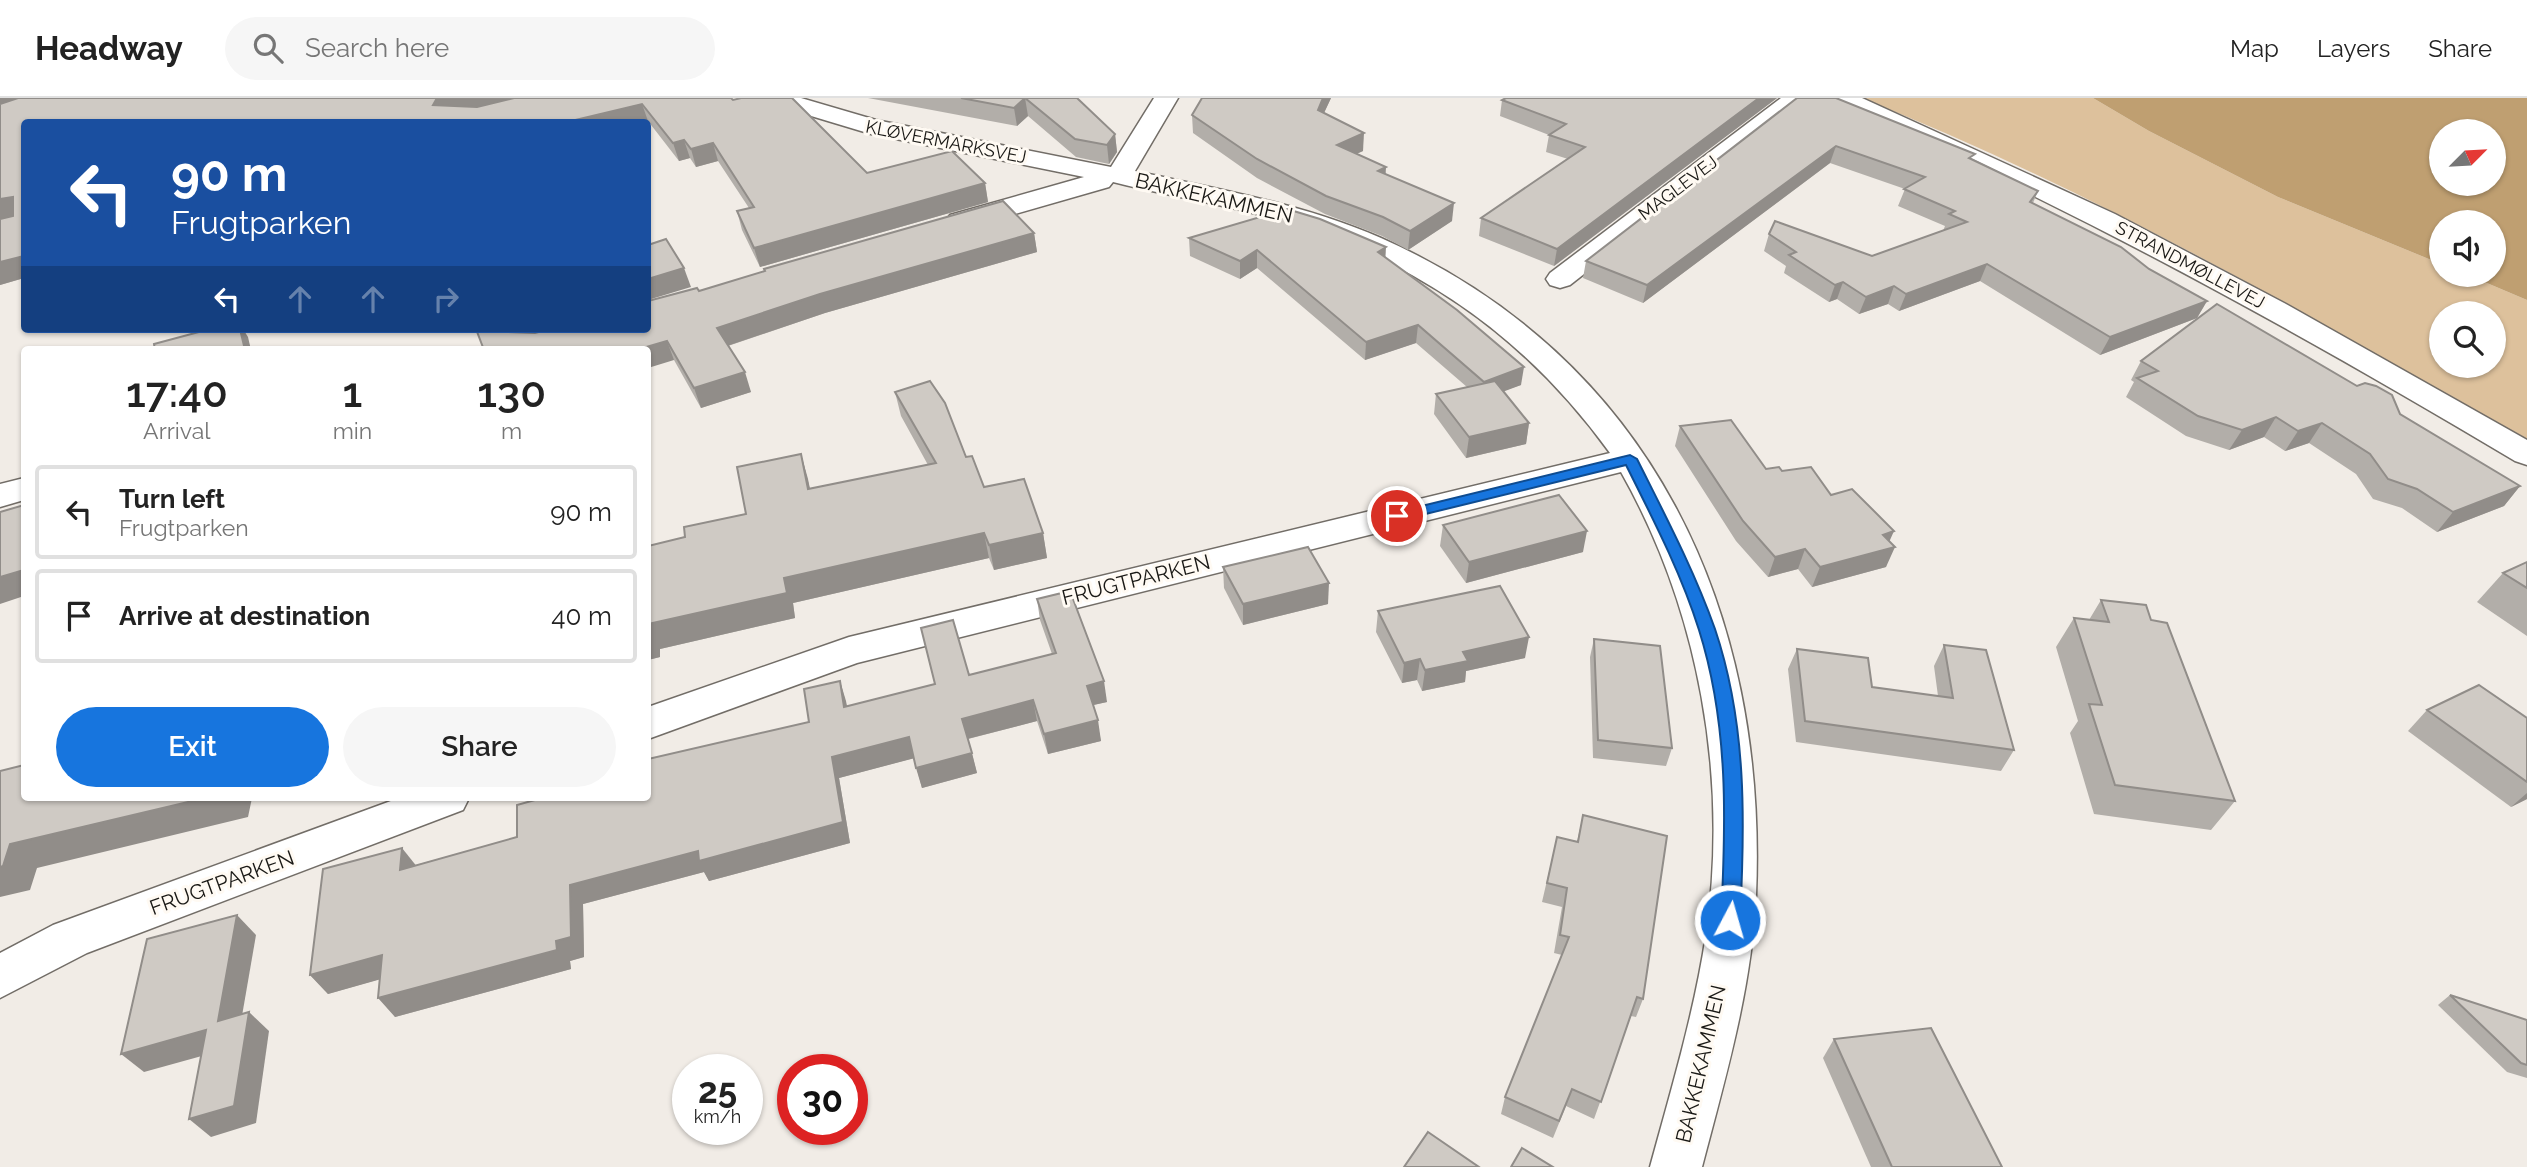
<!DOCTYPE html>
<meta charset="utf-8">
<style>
:root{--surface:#fff;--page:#f6f6f6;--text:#222;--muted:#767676;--line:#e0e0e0;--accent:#1775de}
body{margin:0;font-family:Raleway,sans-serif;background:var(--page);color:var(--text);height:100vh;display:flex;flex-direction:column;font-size:26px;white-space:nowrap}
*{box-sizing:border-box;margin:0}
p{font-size:23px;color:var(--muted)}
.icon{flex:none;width:38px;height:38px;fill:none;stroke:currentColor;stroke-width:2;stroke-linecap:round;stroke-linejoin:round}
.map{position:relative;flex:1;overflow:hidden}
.details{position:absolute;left:21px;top:248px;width:630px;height:455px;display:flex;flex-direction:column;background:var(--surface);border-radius:7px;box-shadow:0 2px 5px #0004}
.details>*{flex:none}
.hud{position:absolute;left:21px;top:21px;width:630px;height:214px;border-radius:7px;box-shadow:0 2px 5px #0004;background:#1a4fa0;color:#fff;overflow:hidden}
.needle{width:46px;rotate:66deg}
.tools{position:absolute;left:2429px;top:21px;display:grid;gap:14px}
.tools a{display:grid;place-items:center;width:77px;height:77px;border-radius:50%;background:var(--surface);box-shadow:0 2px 5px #0004;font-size:35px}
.speed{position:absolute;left:672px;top:956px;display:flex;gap:14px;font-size:35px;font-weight:700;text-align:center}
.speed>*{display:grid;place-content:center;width:91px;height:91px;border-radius:50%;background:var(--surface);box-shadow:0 2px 5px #0004;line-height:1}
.speed small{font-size:18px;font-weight:400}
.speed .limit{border:10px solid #d22;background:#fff;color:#111}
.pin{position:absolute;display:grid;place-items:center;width:60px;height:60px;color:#fff;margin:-30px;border:4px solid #fff;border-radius:50%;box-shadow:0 2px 7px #0007}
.me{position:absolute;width:77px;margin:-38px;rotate:6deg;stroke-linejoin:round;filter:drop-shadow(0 0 5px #0008)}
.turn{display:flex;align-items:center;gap:24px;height:147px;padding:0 35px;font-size:32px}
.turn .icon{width:91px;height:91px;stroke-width:2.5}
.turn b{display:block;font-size:49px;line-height:60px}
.lanes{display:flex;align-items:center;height:66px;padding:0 35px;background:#0003;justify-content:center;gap:35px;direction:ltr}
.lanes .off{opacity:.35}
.eta{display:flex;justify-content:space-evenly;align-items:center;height:119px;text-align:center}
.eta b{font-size:42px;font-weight:600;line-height:49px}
.button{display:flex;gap:14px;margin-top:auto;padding:14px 35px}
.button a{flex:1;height:80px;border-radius:42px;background:var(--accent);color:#fff;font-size:28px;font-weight:600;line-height:80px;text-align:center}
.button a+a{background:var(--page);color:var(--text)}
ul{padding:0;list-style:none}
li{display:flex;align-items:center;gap:21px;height:94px;margin:0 14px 10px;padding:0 21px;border:4px solid var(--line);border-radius:7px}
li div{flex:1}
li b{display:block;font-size:26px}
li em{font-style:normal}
header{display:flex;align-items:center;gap:42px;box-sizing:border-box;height:98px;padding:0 35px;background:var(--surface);border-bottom:2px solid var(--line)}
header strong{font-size:33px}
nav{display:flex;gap:38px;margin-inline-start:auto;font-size:24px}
.search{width:490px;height:63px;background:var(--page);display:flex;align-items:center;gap:18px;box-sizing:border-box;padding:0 24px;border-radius:38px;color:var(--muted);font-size:26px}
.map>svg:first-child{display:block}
.green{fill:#ddc19c;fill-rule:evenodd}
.water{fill:#bf9f71;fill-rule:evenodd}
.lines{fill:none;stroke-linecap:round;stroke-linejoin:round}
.street-casing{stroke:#726d67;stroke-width:3}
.street{fill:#fff;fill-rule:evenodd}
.wall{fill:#b2aea9}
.shaded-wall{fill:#918d89}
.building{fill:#cfcac4;stroke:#918d89;stroke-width:2}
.route{fill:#1775de;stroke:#0f4c90;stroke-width:2}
.labels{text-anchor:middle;stroke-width:6;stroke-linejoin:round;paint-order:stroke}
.far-street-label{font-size:18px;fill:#191815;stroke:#fffaf3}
.street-label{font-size:21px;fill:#191815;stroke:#fffaf3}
</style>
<header>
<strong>Headway</strong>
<div class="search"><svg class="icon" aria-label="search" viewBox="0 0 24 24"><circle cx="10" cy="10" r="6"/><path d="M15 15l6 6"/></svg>Search here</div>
<nav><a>Map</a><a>Layers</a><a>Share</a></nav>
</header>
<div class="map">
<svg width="2527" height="1069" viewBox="0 0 2527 1069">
<rect width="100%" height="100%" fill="#f1ece6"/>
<path class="green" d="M1861,0H2093L2149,33L2278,99L2441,166V177H2468L2527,202V345C2313,218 2093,92 1861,0ZM2441,215H2494V268H2441Z"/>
<path class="water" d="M2093,0H2527V202L2468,177H2494V124H2441V166L2278,99L2149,33ZM2441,33H2494V86H2441Z"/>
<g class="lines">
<g class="street-casing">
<g id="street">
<path d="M764,0H801L876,22L1111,69L1154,0H1178L1135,73C1218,91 1303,106 1381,140C1651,260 1768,512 1756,798C1752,890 1725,981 1702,1069H1650C1671,992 1694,916 1706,837C1729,679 1699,512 1621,374L857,565L648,641V609L849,539L1610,355C1523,235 1412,159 1268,119C1217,105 1164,97 1113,84L1109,89L970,129H950L946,123L950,117L1084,79L871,36L768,5Z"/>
<polygon points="1781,0 1808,0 1570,187 1560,190 1550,187 1546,181 1550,175"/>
<path d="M1830,0H1862L2115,116L2286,206L2527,342V367L2515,363C2294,231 2070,108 1834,5Z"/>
<polygon points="24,380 24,402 0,409 0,386"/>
<polygon points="399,700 469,700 463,712 87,855 0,900 0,855 53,827"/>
</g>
</g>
<use href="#street" class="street"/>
</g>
<g class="wall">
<polygon points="0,0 733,2 867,75 985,85 988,104 760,169 742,132 737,113 749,110 718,63 696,69 690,60 679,63 648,23 643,24 24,24 24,180 0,187"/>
<polygon points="868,0 1077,0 1115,36 1117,54 1109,66 1076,59 1028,18 1017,28"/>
<polygon points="1202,0 1331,0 1324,15 1363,53 1356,56 1452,123 1408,152 1382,138 1325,116 1257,80 1193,35 1192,17"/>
<polygon points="1506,0 1777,0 1554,168 1479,138 1481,120 1568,61 1546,54 1549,37 1500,18 1502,2"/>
<polygon points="1797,0 1973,61 2038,93 2033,105 2149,171 2207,203 2197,220 2100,257 1980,183 1899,213 1888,206 1859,216 1837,201 1829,204 1784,175 1786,168 1764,153 1769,136 1872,158 1943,133 1945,128 1898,108 1905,91 1830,65 1643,205 1583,180 1586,163"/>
<polygon points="1034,135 1037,154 825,215 728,248 751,294 701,310 674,262 476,231 540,231 526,235 535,235 699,193"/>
<polygon points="1189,140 1386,160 1521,287 1503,293 1529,325 1526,346 1466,360 1434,316 1436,296 1467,289 1416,245 1365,262 1257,170 1240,181 1190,158"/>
<polygon points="2141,263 2400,316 2520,388 2504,408 2437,434 2402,410 2373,401 2356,376 2309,345 2285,353 2264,339 2229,352 2186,338 2126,299 2134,284 2131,282"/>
<polygon points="895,294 966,359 984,389 1043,435 1047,460 994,472 989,460 793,505 795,520 660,551 660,559 648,562 685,439 746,416 801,356 810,391 928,367 901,318"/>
<polygon points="1680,328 1766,371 1831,397 1890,443 1886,469 1812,489 1798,471 1768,479 1736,443 1675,348"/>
<polygon points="1443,427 1583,454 1466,485 1440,448"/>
<polygon points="2527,464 2527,538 2477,504 2503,475"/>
<polygon points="1223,469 1328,506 1243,527 1224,490"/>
<polygon points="1037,501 1107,604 1093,607 1101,643 1048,656 1037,623 968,641 977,675 922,690 914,660 839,680 850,745 709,783 704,774 583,806 584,859 570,863 571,871 395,919 380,881 328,896 310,877 416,767 517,739 648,700 809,624 840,583 847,609 1052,556 1040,522"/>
<polygon points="2101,502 2151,522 2235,703 2211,732 2094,716 2070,635 2078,623 2056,549 2074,520 2089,522"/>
<polygon points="1378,513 1525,560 1466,573 1465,584 1422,593 1417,582 1402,585 1376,534"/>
<polygon points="1594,541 1672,650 1666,668 1593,660 1590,559"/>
<polygon points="1944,547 2014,652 2001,673 1796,644 1788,571 1797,551 1872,589 1938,598 1934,568"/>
<polygon points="2427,612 2527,620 2527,701 2511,709 2408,633"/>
<polygon points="1583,717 1643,901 1636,919 1631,918 1594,1021 1566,1008 1553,1040 1501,1016 1505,999 1562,857 1554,855 1562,809 1542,804 1557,739 1577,744"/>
<polygon points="2450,897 2527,922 2527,980 2507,974 2438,907"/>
<polygon points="1834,941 2002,1069 1871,1069 1823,960"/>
</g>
<g class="shaded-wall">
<polygon points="0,0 21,0 0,9"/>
<polygon points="437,0 516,0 445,16 433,7"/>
<polygon points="1025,0 1028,18 1017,28 1014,10"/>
<polygon points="1323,0 1331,0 1317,30 1318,12"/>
<polygon points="1759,0 1777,0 1554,168 1557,151"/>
<polygon points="642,6 648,23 643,24 567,24"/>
<polygon points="1364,35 1363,53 1336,65 1337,47"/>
<polygon points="1115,36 1117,54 1109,66 1107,47"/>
<polygon points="684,42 690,60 679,63 673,45"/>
<polygon points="713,45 718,63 696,69 691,51"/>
<polygon points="1836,48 1830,65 1643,205 1647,187"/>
<polygon points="1386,69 1385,87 1378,73"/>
<polygon points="985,85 988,104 760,169 754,150"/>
<polygon points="13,99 24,115 0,123 0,101"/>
<polygon points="1454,105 1452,123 1408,152 1410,133"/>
<polygon points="1034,135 1037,154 825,215 724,249 717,230 820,196"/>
<polygon points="1386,149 1385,167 1378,154"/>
<polygon points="1257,152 1257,170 1240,181 1240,163"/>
<polygon points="24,158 24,180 0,187 0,164"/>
<polygon points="1987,166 1980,183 1899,213 1906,196"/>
<polygon points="684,170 691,189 648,202 648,181"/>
<polygon points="1843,184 1837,201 1829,204 1835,187"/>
<polygon points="1894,188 1888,206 1859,216 1866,199"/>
<polygon points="2207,203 2197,220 2100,257 2110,239"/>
<polygon points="1418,227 1416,245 1365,262 1366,244"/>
<polygon points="240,231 243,231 248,239 251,252 245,252"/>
<polygon points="484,231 540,231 498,242 483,233"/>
<polygon points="667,243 674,262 648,270 648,252 636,252"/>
<polygon points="1524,269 1521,287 1481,302 1484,284"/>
<polygon points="745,274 751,294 701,310 694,290"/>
<polygon points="2276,319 2264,339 2229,352 2242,332"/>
<polygon points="1529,325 1526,346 1466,360 1469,339"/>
<polygon points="2322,325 2309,345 2285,353 2298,333"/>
<polygon points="801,356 808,381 815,416 808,391"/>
<polygon points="2520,388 2504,408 2437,434 2453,414"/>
<polygon points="1587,433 1583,454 1466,485 1469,464"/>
<polygon points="1894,433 1886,451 1895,449 1886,469 1812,489 1820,469 1883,437"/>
<polygon points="984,435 989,460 793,505 795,520 660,551 660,559 648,562 648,526 784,480"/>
<polygon points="1043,435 1047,460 994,472 989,447"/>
<polygon points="1805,451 1798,471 1768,479 1775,459"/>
<polygon points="24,472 24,498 0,506 0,479"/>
<polygon points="1329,485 1328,506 1243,527 1243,506"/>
<polygon points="1529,539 1525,560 1466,573 1465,584 1422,593 1425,572 1463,554"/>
<polygon points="1420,561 1417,582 1402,585 1404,565"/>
<polygon points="840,583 846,603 851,630 844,609"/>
<polygon points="1104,583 1107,604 1089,608 1087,588"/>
<polygon points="1033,602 1037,623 967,641 962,621"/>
<polygon points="1098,622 1101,643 1048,656 1044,636"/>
<polygon points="909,639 915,660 839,680 850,745 709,783 704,774 583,806 584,859 570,863 571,871 395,919 378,900 556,843 570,787 832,659"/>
<polygon points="972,655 977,675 922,690 916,670"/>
<polygon points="2527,695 2527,701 2511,709"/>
<polygon points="205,700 252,700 248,719 37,770 30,792 0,799 0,769 10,746"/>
<polygon points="402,750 418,770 400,772"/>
<polygon points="237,817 256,837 238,941 218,923"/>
<polygon points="382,857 399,876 328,896 310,877"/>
<polygon points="249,914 269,933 256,1025 211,1039 189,1021"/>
<polygon points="206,932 227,951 144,974 121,956"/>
</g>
<g class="building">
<polygon points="18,0 437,0 433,7 477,9 514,0 731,0 733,2 741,0 792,0 867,75 952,53 985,85 754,150 737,113 754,109 713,45 691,51 684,42 673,45 642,6 567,24 24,24 24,158 0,164 0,121 13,118 13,99 0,101 0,6"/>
<polygon points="961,0 1077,0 1115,36 1107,47 1075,41 1025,0 1014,10"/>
<polygon points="1202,0 1323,0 1318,12 1364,35 1337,47 1386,69 1378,73 1454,105 1410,133 1383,119 1326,98 1257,61 1192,17"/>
<polygon points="1506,0 1759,0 1557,151 1481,120 1585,49 1549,37 1566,26 1502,2"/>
<polygon points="1797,0 1836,0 1975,56 1969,60 2038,93 2030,104 2121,149 2149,171 2207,203 2110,239 1987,166 1906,196 1894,188 1866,199 1843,184 1835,187 1789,157 1796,154 1769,136 1775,123 1872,158 1967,124 1949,116 1955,113 1904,91 1925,79 1836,48 1647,187 1586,163"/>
<polygon points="1003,103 1034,135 820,196 717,230 745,274 694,290 667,243 636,252 484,252 476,231 484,231 483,233 535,235 550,231 648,231 648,203 697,190 699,193 765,173 764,171"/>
<polygon points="1287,111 1320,121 1386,149 1378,154 1457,212 1524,269 1484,284 1418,227 1366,244 1257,152 1240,163 1189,140"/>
<polygon points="666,141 684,170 648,181 648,147"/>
<polygon points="2217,206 2357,288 2365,285 2376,288 2392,297 2400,316 2520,388 2453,414 2417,391 2388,381 2370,356 2322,325 2298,333 2276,319 2242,332 2198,318 2137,280 2158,273 2141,263"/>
<polygon points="210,231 240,231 245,252 155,252 154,246"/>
<polygon points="930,283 945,305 966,359 972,358 984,389 1024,381 1043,435 989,447 984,435 784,480 787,495 648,526 649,534 648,534 648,448 685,439 684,429 746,416 737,369 801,356 808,391 936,365 895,294"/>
<polygon points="1495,283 1529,325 1469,339 1436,296"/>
<polygon points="1731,322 1766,371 1779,369 1782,373 1811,369 1831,397 1852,391 1894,433 1883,437 1895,449 1820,469 1805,451 1775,459 1743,423 1680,328"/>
<polygon points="1559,397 1587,433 1469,464 1443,427"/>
<polygon points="24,407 24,472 0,479 0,414"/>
<polygon points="1308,449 1329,485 1243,506 1223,469"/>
<polygon points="2527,464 2527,490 2503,475"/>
<polygon points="1500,488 1529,539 1463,554 1468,563 1425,572 1420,561 1404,565 1378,513"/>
<polygon points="1070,493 1104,583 1087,588 1098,622 1044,636 1033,602 962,621 972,655 916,670 909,639 832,659 843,724 699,763 698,753 570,787 571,839 556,843 557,852 378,900 382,857 310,877 323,771 402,750 400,772 517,739 517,707 542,700 648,700 648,661 809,624 804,591 840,583 844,609 935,586 921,530 953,522 969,577 1056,555 1037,501"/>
<polygon points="2101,502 2146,507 2151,522 2167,525 2235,703 2115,687 2089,606 2102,607 2074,520 2109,524"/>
<polygon points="1594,541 1660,548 1672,650 1598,642"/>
<polygon points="1944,547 1986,552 2014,652 1805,623 1797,551 1868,560 1872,589 1953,600"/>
<polygon points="2479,587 2527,620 2527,684 2427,612"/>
<polygon points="24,667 24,700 205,700 10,746 3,768 0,769 0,673"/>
<polygon points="1583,717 1667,738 1643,901 1637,899 1601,1004 1572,991 1559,1023 1505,999 1569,839 1560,837 1567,790 1547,785 1557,739 1578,744"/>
<polygon points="237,817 218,923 249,914 234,1008 189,1021 206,932 121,956 147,841"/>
<polygon points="2450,897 2527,922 2527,967 2521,965"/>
<polygon points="1931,930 2002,1069 1892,1069 1834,941"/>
<polygon points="1428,1034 1479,1069 1404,1069"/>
<polygon points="1522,1050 1553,1069 1511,1069"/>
</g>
<path class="route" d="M1630,357L1637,361C1665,417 1694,472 1715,531C1747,626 1745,725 1740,822L1737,828H1723L1721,822C1726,725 1729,627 1699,532C1681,475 1653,421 1626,367L1397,423L1389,418L1397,414Z"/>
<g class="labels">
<g class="far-street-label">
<text transform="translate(946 44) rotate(11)" y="6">KLØVERMARKSVEJ</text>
<text transform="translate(1678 90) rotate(-37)" y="6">MAGLEVEJ</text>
<text transform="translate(2190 167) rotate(28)" y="6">STRANDMØLLEVEJ</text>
</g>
<g class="street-label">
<text transform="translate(1214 100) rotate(13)" y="7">BAKKEKAMMEN</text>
<text transform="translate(1136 482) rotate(-14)" y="7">FRUGTPARKEN</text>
<text transform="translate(222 785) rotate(-20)" y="7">FRUGTPARKEN</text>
<text transform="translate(1701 966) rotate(-77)" y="7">BAKKEKAMMEN</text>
</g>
</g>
</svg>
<div class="tools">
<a><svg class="needle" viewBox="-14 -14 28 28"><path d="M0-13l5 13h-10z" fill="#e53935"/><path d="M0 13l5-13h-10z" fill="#767676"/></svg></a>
<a><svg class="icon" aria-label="sound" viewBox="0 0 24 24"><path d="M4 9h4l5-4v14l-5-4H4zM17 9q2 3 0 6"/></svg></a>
<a><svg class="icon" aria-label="search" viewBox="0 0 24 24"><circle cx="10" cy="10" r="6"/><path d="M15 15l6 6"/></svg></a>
</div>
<div class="speed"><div>25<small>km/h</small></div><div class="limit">30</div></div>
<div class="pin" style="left:1397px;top:418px;background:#d93025"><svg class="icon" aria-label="arrive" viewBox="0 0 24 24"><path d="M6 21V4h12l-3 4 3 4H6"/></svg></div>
<svg class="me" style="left:1730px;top:822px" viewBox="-20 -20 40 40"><circle r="17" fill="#1775de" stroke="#fff" stroke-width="3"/><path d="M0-11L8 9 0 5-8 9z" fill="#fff"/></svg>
<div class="hud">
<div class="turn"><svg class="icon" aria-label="left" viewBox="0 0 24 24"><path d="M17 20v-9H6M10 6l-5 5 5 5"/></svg><div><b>90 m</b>Frugtparken</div></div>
<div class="lanes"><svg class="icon" aria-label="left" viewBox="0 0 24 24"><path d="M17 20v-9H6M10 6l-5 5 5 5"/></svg><svg class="icon off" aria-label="ahead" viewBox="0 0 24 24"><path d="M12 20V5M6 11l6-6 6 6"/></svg><svg class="icon off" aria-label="ahead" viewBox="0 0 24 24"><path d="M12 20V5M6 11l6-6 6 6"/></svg><svg class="icon off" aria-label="right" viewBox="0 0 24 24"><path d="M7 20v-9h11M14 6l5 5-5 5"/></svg></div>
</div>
<section class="details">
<div class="eta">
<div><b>17:40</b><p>Arrival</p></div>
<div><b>1</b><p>min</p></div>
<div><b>130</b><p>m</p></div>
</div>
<ul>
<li><svg class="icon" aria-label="left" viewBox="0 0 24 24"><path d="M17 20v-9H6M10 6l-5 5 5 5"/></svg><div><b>Turn left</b><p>Frugtparken</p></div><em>90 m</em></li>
<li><svg class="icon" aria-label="arrive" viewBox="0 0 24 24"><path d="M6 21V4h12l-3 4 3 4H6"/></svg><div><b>Arrive at destination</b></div><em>40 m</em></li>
</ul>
<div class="button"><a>Exit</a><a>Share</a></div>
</section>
</div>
